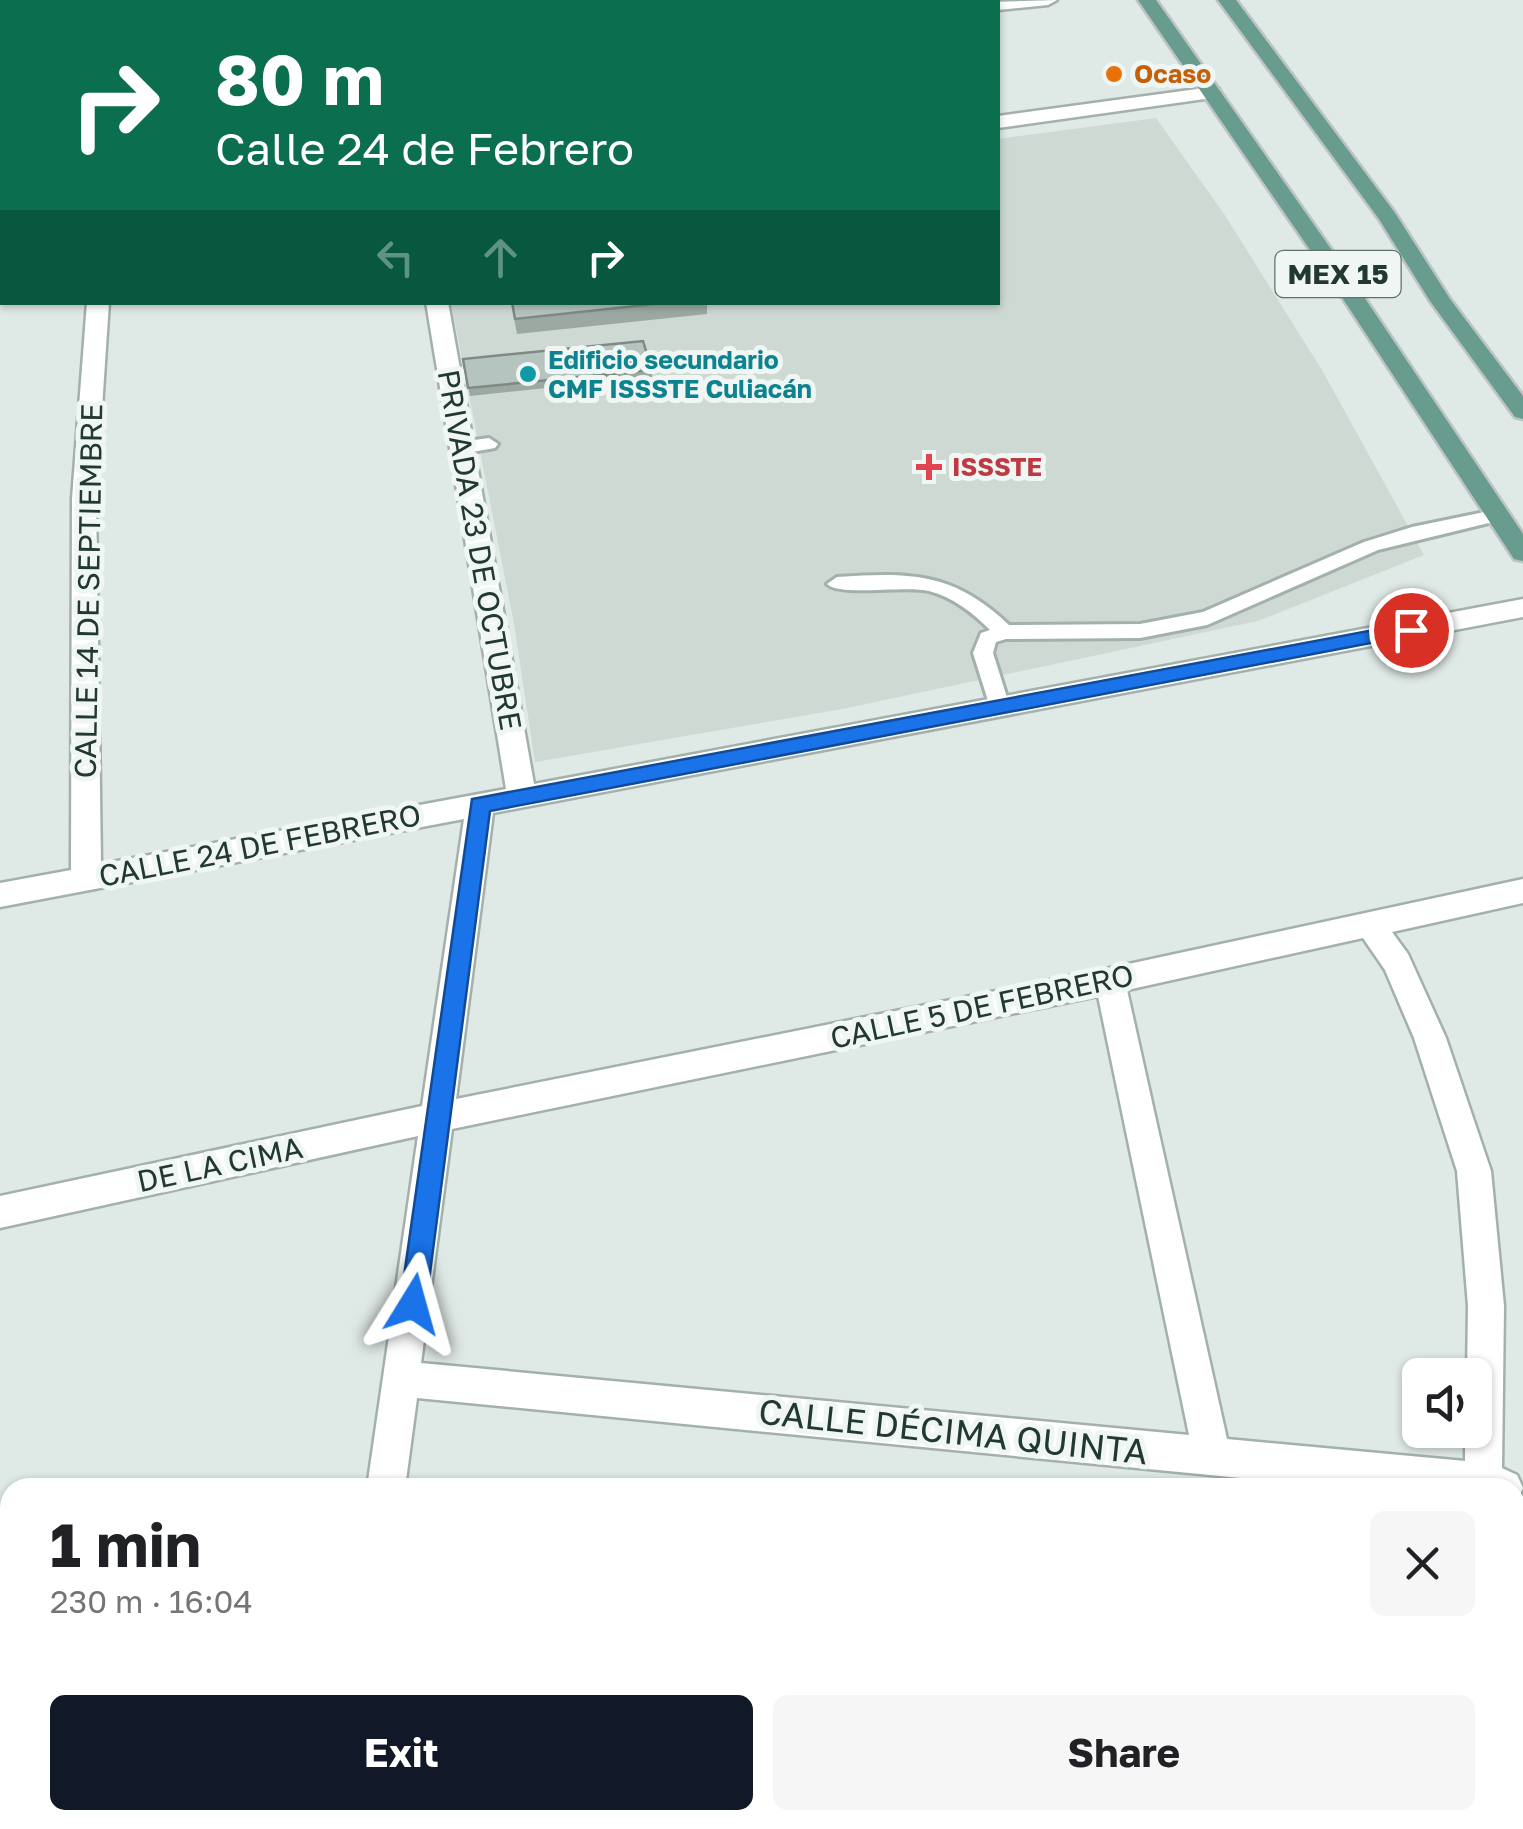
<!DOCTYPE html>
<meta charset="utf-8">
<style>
:root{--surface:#fff;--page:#f6f6f6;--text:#202124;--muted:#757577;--accent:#111827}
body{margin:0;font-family:"Golos Text",sans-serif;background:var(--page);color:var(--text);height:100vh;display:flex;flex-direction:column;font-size:38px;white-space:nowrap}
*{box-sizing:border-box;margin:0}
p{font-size:32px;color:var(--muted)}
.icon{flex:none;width:55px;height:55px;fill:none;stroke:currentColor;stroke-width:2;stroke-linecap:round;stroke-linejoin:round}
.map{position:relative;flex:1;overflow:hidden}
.drawer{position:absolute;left:0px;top:1478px;width:1525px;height:352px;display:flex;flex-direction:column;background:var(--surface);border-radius:30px 30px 0 0;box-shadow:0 2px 8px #0004}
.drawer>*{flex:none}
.hud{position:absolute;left:0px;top:0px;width:1000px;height:305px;box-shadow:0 2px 8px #0004;background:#0b6e4f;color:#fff;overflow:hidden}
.fabs{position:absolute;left:1402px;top:1358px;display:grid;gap:20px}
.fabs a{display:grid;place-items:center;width:90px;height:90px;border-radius:15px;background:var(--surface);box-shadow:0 2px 8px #0004;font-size:50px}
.pin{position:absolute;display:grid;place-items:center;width:85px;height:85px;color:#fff;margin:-42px;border:5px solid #fff;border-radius:50%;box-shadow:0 2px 10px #0007}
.me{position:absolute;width:110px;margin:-55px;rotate:8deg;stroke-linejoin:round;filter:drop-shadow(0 0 8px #0008)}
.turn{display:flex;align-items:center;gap:35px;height:210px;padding:0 50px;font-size:45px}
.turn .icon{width:130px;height:130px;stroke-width:2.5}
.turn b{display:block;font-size:70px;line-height:85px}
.lanes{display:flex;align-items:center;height:95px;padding:0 50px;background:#0003;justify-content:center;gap:50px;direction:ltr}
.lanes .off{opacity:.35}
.round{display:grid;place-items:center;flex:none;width:105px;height:105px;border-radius:15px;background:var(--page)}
.headline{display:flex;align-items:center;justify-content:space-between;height:170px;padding:0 50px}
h1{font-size:60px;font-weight:700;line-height:75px}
.cta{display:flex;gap:20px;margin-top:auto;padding:20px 50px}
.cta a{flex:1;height:115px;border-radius:15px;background:var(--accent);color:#fff;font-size:40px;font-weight:700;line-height:115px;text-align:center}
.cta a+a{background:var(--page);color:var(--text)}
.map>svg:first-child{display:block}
.built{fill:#ced9d4}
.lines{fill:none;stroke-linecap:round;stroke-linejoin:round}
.service-casing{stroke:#a3b0ac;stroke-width:6}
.minor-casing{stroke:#a3b0ac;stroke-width:5}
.secondary-casing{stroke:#9fb4ad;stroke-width:5}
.primary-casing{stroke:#bdc3c2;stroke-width:5}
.service{fill:#fff;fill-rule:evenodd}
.minor{fill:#fff;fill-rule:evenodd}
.secondary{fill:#fff;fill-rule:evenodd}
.primary{fill:#679c8f;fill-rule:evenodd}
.wall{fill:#9ca9a3}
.building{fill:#b5c4be;stroke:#7f8985;stroke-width:2.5}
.route{fill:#1a73e8;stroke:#114b97;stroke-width:2.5}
.food-dot{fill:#e8710a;stroke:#eff6f3;stroke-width:4}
.culture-dot{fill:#0f9aa8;stroke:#eff6f3;stroke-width:4}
.health-dot{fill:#e0444e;stroke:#eff6f3;stroke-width:4}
.labels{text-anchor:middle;stroke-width:10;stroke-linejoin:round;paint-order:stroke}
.far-food-label{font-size:25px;font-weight:bold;fill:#c56008;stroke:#eff6f3;text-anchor:start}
.far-culture-label{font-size:25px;font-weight:bold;fill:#0d838f;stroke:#eff6f3;text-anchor:start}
.far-health-label{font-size:25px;font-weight:bold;fill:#be3a42;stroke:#eff6f3;text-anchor:start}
.shield{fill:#eff6f3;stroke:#60716c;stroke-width:2.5}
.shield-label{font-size:28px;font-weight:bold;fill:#223832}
.street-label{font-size:30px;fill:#223832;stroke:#eff6f3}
.near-street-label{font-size:35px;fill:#223832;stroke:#eff6f3}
</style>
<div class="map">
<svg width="1523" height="1829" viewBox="0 0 1523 1829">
<rect width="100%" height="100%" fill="#dfe9e5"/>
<polygon class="built" points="1156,118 1224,214 1322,370 1424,555 1258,621 842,709 535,762 514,624 451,303 998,302 998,139"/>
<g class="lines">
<g class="service-casing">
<g id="service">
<polygon points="489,438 498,444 495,448 460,454 451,448 460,442"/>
<path d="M1499,509L1508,515L1505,519L1378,550L1207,625L1140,638L1006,639L996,642L993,653L1010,707L1000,714L990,707L973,653L981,633L990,630C973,613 953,597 929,591C906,585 840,597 827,584L837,577C910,572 954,572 1009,625L1140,624L1203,612L1364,542L1412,527Z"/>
</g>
</g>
<g class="minor-casing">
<g id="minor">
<polygon points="232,0 250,0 250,2 233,2"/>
<polygon points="1057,0 1048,5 998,10 998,2 991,2"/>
<polygon points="1212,87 1219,89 1219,97 998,128 998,116"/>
<rect x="0" y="94" width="2" height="12"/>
<rect x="0" y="239" width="2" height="12"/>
<path d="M87,302H109L96,499L101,864L506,789L426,302H448L534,784L1523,599V617L493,813L456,1099L1110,968L1523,879V903L1392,932L1408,954L1446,1038L1491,1171L1504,1306L1502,1468L1517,1475L1523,1488L1517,1501L1515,1488H1344L417,1398L405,1488H367L418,1136L0,1228V1196L422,1106L464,819L0,907V883L71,870L72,499ZM1363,938L1385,970L1414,1038L1457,1171L1468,1306L1467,1375H1475V1430H1465V1461L1227,1439L1127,990ZM1098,996L1189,1435L421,1363L452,1129Z"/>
<polygon points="1523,1581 1523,1622 1515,1626 1515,1585"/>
<polygon points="1177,1820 1225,1820 1222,1829 1174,1829"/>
</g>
</g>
<g class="secondary-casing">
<g id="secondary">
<polygon points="0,1650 10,1652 10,1692 0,1690"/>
<polygon points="420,1820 476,1820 479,1829 423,1829"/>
</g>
</g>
<g class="primary-casing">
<g id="primary">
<polygon points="1138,0 1156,0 1350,276 1523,534 1523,561 1514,559 1328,276"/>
<polygon points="1218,0 1236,0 1395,213 1450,299 1523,396 1523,419 1515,417 1430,301 1379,219"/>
</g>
</g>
<use href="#service" class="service"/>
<use href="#minor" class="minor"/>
<use href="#secondary" class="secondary"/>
<use href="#primary" class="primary"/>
</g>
<g class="wall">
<polygon points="511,302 707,302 707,314 517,334"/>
<polygon points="463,359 652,370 652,377 470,396"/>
</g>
<g class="building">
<polygon points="512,302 673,302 515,319"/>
<polygon points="643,341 652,370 468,388 463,359"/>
</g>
<polygon class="route" points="1411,623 1418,625 1418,634 490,811 426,1304 422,1313 413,1317 404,1313 400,1304 472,799"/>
<circle class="food-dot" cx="1114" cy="74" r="10"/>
<circle class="culture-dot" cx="528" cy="374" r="10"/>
<path class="health-dot" d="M924 452h10v10h10v10h-10v10h-10v-10h-10v-10h10z"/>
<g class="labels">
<g class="far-food-label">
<text x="1134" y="83">Ocaso</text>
</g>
<g class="far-culture-label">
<text x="548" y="369">Edificio secundario<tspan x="548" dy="29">CMF ISSSTE Culiacán</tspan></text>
</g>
<g class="far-health-label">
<text x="952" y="476">ISSSTE</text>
</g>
<rect class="shield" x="1275.5" y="251" width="125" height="46" rx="8"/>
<g class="shield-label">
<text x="1338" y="284">MEX 15</text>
</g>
<g class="street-label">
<text transform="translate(479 550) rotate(80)" y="10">PRIVADA 23 DE OCTUBRE</text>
<text transform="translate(89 591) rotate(-89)" y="10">CALLE 14 DE SEPTIEMBRE</text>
<text transform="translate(260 846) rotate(-11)" y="10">CALLE 24 DE FEBRERO</text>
<text transform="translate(982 1007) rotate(-12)" y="10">CALLE 5 DE FEBRERO</text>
<text transform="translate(220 1165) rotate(-12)" y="10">DE LA CIMA</text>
</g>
<g class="near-street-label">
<text transform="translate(953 1432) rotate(6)" y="12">CALLE DÉCIMA QUINTA</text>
</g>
</g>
</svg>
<div class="fabs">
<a><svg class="icon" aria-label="sound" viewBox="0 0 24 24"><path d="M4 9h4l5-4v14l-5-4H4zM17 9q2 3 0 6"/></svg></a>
</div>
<div class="pin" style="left:1411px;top:630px;background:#d93025"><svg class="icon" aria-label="arrive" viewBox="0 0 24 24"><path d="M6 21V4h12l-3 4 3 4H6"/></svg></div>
<svg class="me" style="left:413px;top:1304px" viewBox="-20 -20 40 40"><path d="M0-17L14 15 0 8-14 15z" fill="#1a73e8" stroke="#fff" stroke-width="4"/></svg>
<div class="hud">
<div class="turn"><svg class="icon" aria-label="right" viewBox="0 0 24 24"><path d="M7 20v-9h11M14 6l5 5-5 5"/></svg><div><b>80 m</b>Calle 24 de Febrero</div></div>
<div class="lanes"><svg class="icon off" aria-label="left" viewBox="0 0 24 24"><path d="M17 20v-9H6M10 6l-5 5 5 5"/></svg><svg class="icon off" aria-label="ahead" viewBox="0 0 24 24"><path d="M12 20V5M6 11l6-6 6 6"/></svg><svg class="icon" aria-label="right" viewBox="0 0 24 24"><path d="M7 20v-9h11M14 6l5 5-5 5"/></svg></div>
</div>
<section class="drawer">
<div class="headline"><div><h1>1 min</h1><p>230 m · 16:04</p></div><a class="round"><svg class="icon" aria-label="close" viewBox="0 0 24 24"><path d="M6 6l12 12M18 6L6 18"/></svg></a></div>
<div class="cta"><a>Exit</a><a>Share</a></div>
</section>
</div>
